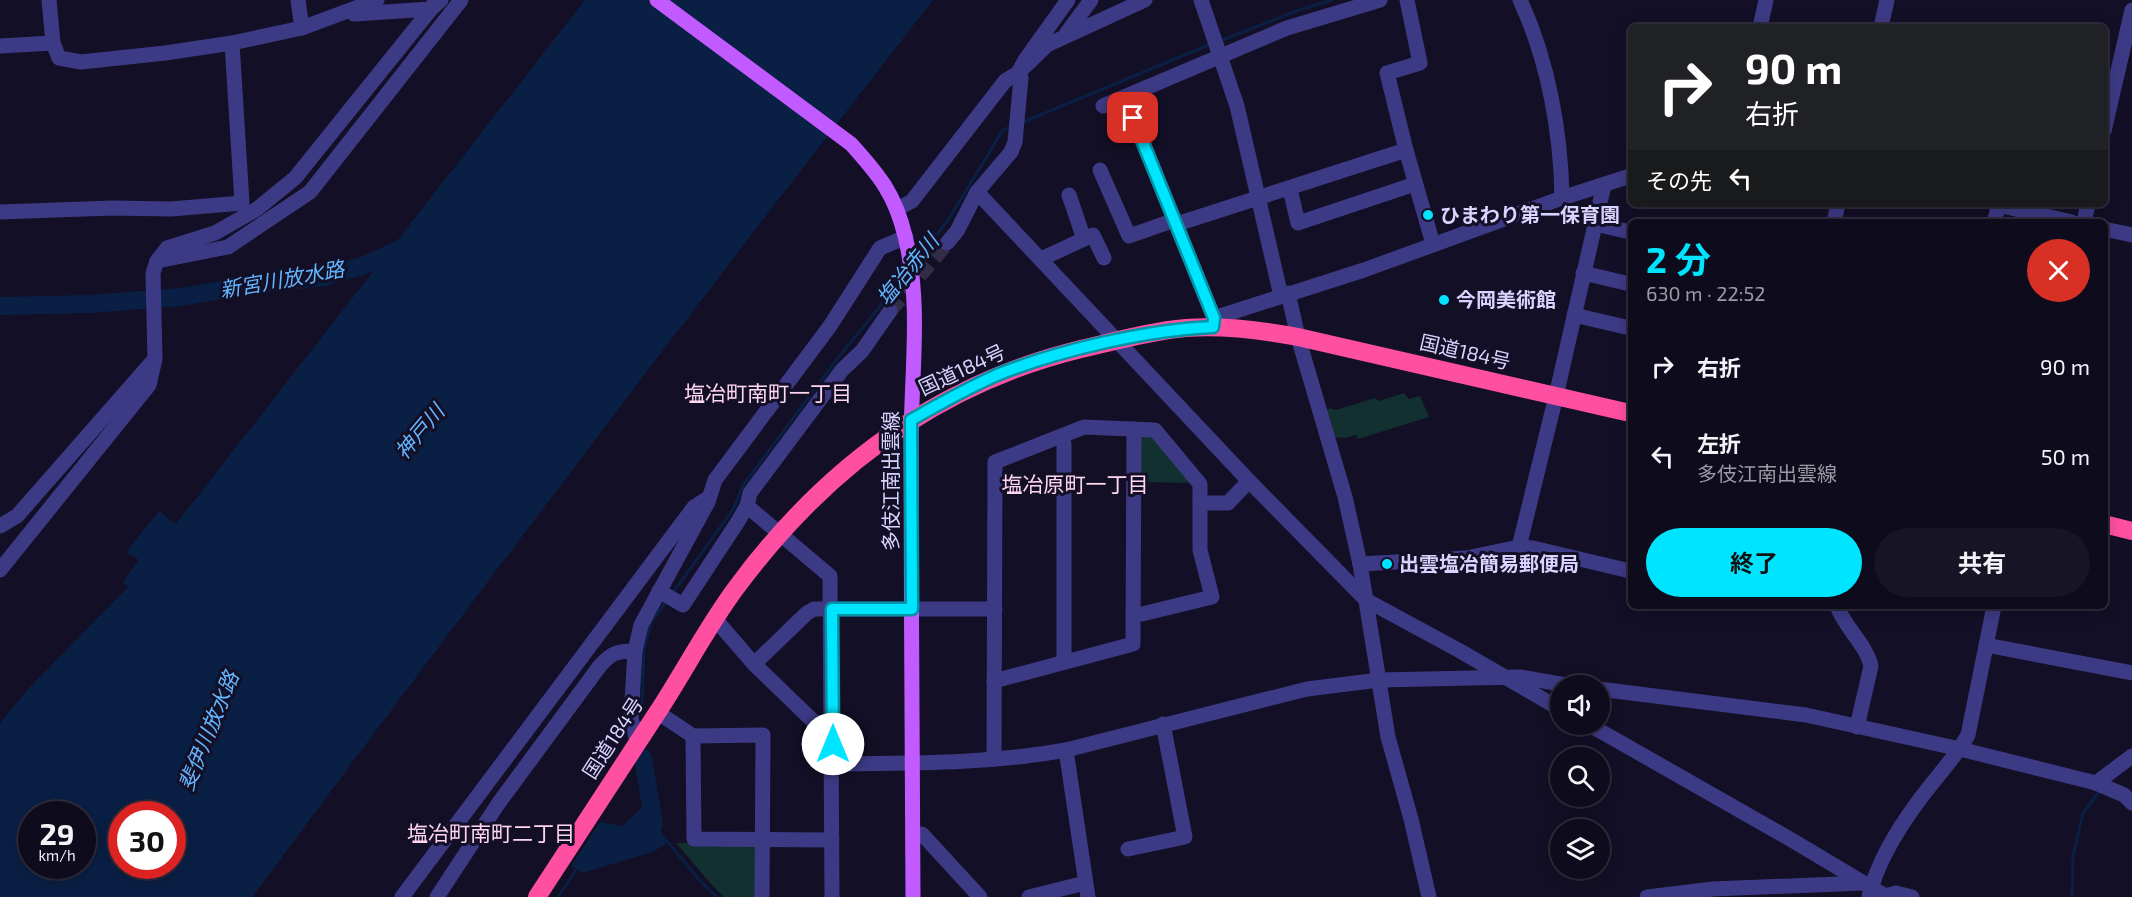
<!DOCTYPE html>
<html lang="ja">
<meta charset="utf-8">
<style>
:root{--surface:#0e0b1c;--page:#171425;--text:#f1f3f6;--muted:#9b9ba3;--line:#2e2b3b;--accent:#00e5ff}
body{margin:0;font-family:"Exo 2","Noto Sans JP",sans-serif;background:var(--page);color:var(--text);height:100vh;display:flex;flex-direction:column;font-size:22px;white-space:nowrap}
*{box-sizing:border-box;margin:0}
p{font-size:20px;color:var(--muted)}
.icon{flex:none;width:33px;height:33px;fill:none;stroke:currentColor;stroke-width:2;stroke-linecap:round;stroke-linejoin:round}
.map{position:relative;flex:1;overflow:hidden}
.sheet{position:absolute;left:1628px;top:219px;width:480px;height:390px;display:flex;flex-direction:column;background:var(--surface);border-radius:9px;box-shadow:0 3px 15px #0003,0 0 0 2px var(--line)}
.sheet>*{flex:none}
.banner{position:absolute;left:1628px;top:24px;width:480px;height:183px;border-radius:9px;box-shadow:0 3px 15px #0003,0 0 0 2px var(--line);background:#202124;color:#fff;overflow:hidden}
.buttons{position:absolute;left:1550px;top:675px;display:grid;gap:12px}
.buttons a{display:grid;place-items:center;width:60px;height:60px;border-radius:50%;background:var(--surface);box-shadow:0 3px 15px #0003,0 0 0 2px var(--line);font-size:30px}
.speed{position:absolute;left:18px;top:801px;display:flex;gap:12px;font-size:30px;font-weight:700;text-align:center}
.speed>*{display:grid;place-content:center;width:78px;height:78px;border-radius:50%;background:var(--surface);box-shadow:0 3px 15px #0003,0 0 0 2px var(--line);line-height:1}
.speed small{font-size:15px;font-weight:400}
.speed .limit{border:9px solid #d22;background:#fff;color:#111}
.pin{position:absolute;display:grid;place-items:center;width:51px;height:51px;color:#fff;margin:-26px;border-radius:12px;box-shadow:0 3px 9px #0006}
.me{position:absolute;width:66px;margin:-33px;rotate:0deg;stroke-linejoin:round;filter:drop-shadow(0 0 4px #0008)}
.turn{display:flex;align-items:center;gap:21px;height:126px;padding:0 18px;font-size:27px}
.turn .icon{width:78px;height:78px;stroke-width:2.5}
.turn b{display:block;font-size:42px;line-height:51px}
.then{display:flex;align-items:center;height:57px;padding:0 18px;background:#0003;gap:12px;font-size:22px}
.round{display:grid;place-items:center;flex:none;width:63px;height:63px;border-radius:32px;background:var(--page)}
.headline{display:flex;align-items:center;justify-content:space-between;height:102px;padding:0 18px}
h1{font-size:36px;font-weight:700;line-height:45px;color:var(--accent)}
.action{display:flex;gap:12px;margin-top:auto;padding:12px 18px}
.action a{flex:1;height:69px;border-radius:36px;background:var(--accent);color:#111;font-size:24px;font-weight:700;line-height:69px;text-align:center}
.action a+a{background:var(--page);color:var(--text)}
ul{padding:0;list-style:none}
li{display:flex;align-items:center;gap:18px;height:90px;padding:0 18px}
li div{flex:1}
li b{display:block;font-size:22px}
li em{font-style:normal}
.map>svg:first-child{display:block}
.green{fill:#12302f}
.water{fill:#0a1f44;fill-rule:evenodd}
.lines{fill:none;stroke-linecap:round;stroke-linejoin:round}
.stream{stroke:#0a1f44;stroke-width:3}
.river{stroke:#0a1f44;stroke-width:18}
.minor-tunnel{stroke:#312d47;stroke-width:15;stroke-dasharray:15 8;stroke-linecap:butt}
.minor{stroke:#3d3a85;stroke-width:15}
.major{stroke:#c25bff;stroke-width:15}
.highway{stroke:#ff4fa3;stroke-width:18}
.route-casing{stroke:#0095a6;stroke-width:15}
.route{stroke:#00e5ff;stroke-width:10}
.poi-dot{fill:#00e5ff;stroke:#130f26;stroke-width:2}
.labels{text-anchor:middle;stroke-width:6;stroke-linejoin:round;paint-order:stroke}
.poi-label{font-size:20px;font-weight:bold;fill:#d9d4ff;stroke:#130f26;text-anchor:start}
.street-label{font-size:20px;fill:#d9d4ff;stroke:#130f26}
.water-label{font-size:21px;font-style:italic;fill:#62b6ff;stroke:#130f26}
.neighbourhood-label{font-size:21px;fill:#ffd6f0;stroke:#130f26}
</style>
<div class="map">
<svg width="2132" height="897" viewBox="0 0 2132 897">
<rect width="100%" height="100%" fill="#130f26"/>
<g class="green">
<polygon points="1404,393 1409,399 1420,396 1429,417 1358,439 1356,435 1345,438 1333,437 1323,413 1330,408 1336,410 1375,398 1379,401"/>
<polygon points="1141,433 1154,433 1194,483 1138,482"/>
<polygon points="676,843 756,843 760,897 724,897 712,885"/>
</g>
<g class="water">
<path d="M585,0H933C702,296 476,596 252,897H0V723L29,688L128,587L123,582L139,560L126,552L159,511L176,524ZM32,814H82V866H32ZM122,814H172V866H122Z"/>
<polygon points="654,802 659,827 668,842 653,852 582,873 571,866 600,822 622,826 644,806"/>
</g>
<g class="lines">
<g class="stream">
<polyline points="1220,41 1299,10 1332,0"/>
<polyline points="1021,123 1211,44"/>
<polyline points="916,261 948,220 1003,130 1012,126"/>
<polyline points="672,594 734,508 742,487 834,363 906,274"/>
<polyline points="642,708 644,649 651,623 666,602"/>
<polyline points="666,840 702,883 717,897"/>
<polyline points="558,897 577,868"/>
<polyline points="2072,897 2073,856 2083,813 2101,789"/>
</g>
<g class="river">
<polyline points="0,306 90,304 181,297 244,286 324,277 362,266 405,247"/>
<polyline points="643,758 654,824"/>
</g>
<polyline class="minor-tunnel" points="890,311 947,243"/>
<g class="minor">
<polyline points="49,0 53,43 59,58 81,62 165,53 232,43 302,28 377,0"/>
<polyline points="298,0 302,28"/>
<polyline points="1201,0 1237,106 1281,296"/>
<path d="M1520,0C1548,60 1561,132 1562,198"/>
<polyline points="354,14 431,9 433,5"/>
<polyline points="1760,27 1766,0"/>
<polyline points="1881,27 1887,0"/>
<polyline points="1066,34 1091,0"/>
<polyline points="0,46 53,43"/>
<polyline points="1125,98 1214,318"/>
<polyline points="1103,106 1287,28 1380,0"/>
<polyline points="2104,131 2132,10"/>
<polyline points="1406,150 1387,73 1420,63 1407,0"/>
<polyline points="1100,170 1129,236 1175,220"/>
<polyline points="1604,185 1556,396 1519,547 1533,548 1630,571"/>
<polyline points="1290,189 1298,223 1415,184"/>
<polyline points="977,192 1249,481 1366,600 1460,651 1560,709"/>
<polyline points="1994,204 2072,222"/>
<polyline points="897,209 912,201 1005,81 1018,73 1047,45 1145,0"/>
<polyline points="0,212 112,208 171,209 242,203 232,43"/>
<polyline points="1834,222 1838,204"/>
<polyline points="1994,222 1999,205"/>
<polyline points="2084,222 2088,204"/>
<polyline points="1177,224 1406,150 1433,244"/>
<polyline points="1595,224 1630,232"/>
<polyline points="2104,229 2132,235"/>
<polyline points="1084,239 1093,235 1104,258"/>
<polyline points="947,243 957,231 977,192 1011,152 1015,142 1021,78 1018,73 1025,60 1068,0"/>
<polyline points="1041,259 1084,239 1069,195"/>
<polyline points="157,261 167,248 215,233 257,209 295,178 431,9 441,0"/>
<polyline points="1583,273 1630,284"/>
<polyline points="1288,293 1298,337 1345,497 1360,564 1388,737 1411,819 1429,897"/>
<polyline points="1574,315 1630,328"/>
<polyline points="1213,327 1214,318 1364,270 1562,198 1630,176"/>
<polyline points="1062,436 1064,444 1064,662"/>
<polyline points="1200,503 1228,503 1249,481"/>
<polyline points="747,506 830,576 832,897"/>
<polyline points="0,526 17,516 153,361"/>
<polyline points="1360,564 1466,558 1519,547"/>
<polyline points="0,570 149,385 155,359 153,273 157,261 228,247 310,192 461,0"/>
<polyline points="659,591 683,605 737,523 747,506 750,493 842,370 862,351 890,311"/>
<path d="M1837,606C1845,628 1866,644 1871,666L1857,727"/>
<polyline points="715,619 754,664 814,722 833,725"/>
<polyline points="1986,645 2132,673"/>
<polyline points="754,664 807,613 814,609 995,609"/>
<polyline points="994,681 1133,644 1134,429"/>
<polyline points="1599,689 1806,715 1960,749 2096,783 2124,795 2132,803"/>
<polyline points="657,712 693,736 763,735 762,897"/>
<polyline points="1588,724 1790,839 1887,897"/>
<polyline points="693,736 694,839 832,840"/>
<polyline points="637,742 631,718 635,651 641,625 708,502 715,480 830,326 880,248 906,237"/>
<polyline points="1066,750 1088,897"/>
<polyline points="994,759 995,462 1084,427 1155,430 1200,484 1200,550 1212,597 1142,614 1134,614"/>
<path d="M833,764C911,763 989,764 1066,750L1307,689L1379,680L1520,677L1572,686"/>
<polyline points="2096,783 2132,756"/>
<polyline points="922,834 980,897"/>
<polyline points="1128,849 1185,837 1163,724"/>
<polyline points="1885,896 1896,893 1912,897"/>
<polyline points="402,897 694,507 708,498"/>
<path d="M437,897L498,804L599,667C611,653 616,651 635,651"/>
<polyline points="1029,897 1085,883"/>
<polyline points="1647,897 1713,889 1862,883"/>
<path d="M1869,897C1877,861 1899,827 1920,799C1936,777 1955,758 1968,735L1994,606"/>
</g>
<path class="major" d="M657,0L851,144C879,175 895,194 905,236C922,304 911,375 911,444C912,595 911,746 913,897"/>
<g class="highway">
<polyline points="2104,524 2132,531"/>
<path d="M537,897C577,835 617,774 657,713C684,672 707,627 736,588C824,469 937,384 1081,349C1116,341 1151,331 1186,328C1224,325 1261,330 1298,337L1630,413"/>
</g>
</g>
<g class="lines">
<g class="route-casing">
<path id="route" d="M833,744L832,609H912L911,420C939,404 968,388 997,375C1059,350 1146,330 1213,327L1214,318L1133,118"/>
</g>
<use href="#route" class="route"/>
</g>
<g class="poi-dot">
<circle cx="1428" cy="215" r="6"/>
<circle cx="1444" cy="300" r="6"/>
<circle cx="1387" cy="564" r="6"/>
</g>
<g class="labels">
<g class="poi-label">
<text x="1440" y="222">ひまわり第一保育園</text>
<text x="1456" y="307">今岡美術館</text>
<text x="1399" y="571">出雲塩冶簡易郵便局</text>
</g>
<g class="street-label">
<text transform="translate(1465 352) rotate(13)" y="7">国道184号</text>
<text transform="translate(962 370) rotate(-25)" y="7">国道184号</text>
<text transform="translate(891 481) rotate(-90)" y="7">多伎江南出雲線</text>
<text transform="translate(613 738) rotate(-57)" y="7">国道184号</text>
</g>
<g class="water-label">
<text transform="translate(908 270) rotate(-51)" y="7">塩冶赤川</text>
<text transform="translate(282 280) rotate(-10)" y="7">新宮川放水路</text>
<text transform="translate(420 432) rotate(-50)" y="7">神戸川</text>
<text transform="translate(209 731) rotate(-68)" y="7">斐伊川放水路</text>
</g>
<g class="neighbourhood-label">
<text x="768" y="401">塩冶町南町一丁目</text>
<text x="1075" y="492">塩冶原町一丁目</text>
<text x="491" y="841">塩冶町南町二丁目</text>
</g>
</g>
</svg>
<div class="buttons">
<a><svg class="icon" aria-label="sound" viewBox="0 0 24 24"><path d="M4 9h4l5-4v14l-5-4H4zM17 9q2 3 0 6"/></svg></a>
<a><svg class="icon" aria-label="search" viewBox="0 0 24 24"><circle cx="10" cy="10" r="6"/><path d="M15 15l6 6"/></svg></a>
<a><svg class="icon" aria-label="layers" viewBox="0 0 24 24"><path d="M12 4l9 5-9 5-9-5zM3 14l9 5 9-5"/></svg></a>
</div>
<div class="speed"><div>29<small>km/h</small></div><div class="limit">30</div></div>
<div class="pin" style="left:1133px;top:118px;background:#d93025"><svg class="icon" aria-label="arrive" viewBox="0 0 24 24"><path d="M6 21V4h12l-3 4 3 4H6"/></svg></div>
<svg class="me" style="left:833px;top:744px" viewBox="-20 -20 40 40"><circle r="19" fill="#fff"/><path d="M0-13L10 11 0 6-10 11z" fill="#00e5ff"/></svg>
<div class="banner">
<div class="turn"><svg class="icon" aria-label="right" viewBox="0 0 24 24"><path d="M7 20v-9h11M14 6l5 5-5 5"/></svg><div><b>90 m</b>右折</div></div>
<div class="then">その先<svg class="icon" aria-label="left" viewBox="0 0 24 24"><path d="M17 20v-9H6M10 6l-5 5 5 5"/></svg></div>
</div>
<section class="sheet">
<div class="headline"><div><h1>2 分</h1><p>630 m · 22:52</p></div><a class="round" style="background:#d93025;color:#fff"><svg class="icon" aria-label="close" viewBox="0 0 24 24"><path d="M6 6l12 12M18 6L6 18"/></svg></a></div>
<ul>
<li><svg class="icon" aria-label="right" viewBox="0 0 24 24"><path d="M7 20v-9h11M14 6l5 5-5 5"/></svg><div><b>右折</b></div><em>90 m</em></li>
<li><svg class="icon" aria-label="left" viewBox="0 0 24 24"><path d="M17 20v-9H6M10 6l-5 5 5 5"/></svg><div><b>左折</b><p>多伎江南出雲線</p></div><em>50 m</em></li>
</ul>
<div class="action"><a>終了</a><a>共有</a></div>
</section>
</div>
